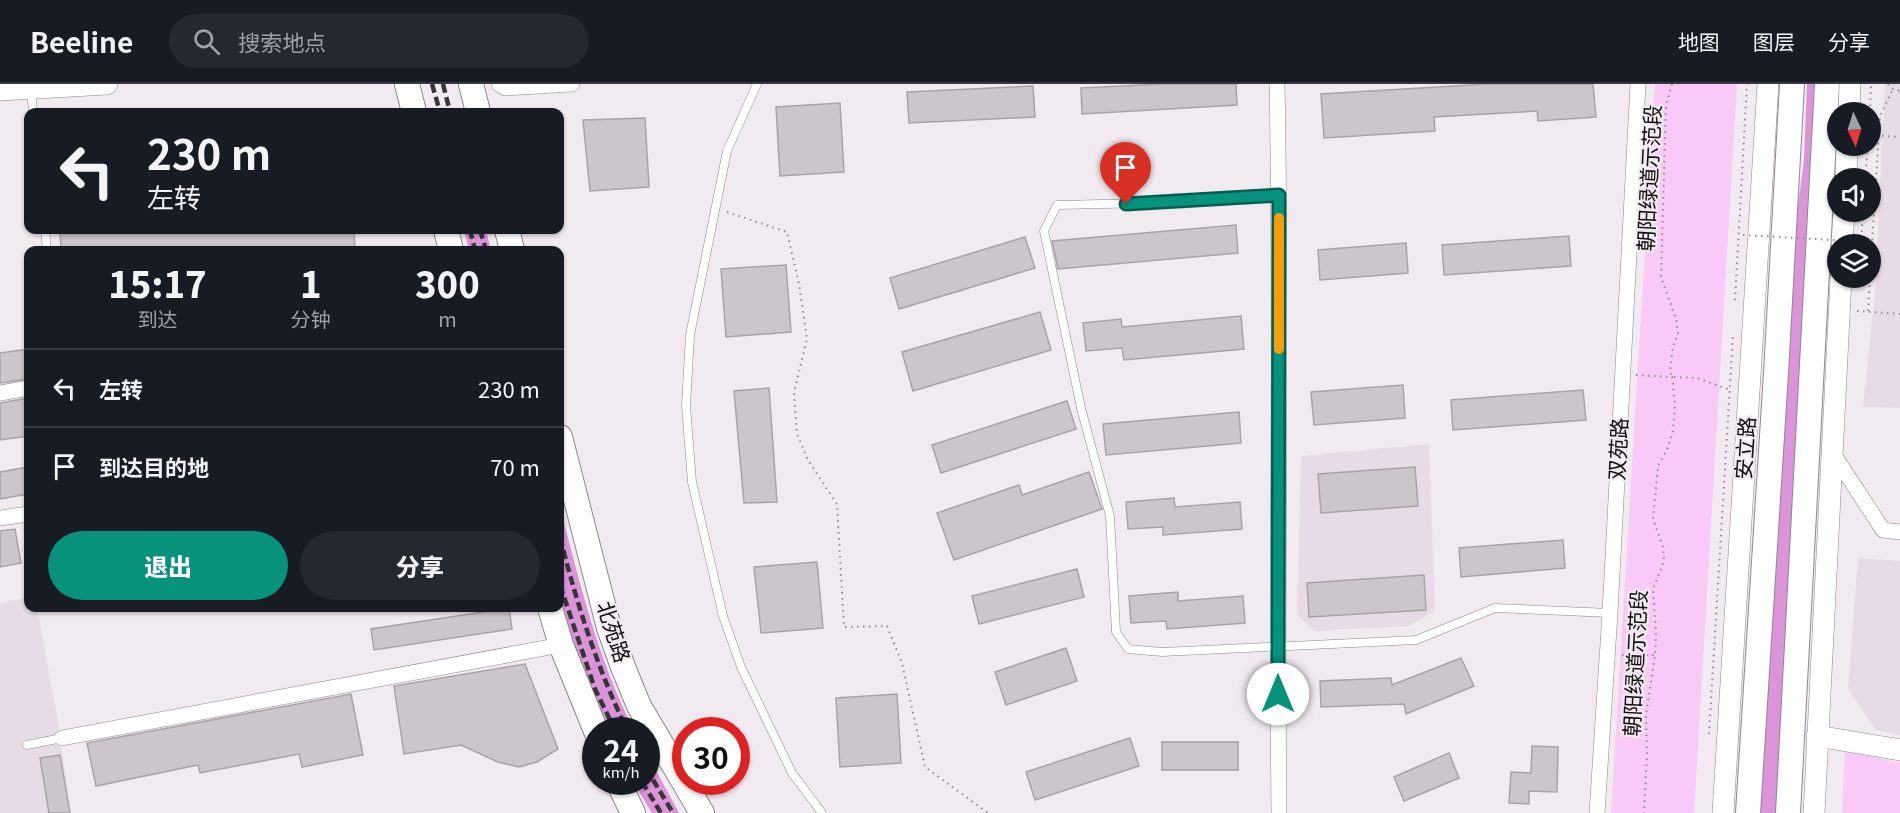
<!DOCTYPE html>
<html lang="zh">
<meta charset="utf-8">
<style>
:root{--surface:#171b24;--page:#242831;--text:#f1f3f6;--muted:#9ea1a6;--line:#363941;--accent:#06927d}
body{margin:0;font-family:Georgia,"Noto Sans SC",serif;background:var(--page);color:var(--text);height:100vh;display:flex;flex-direction:column;font-size:22px;white-space:nowrap}
*{box-sizing:border-box;margin:0}
p{font-size:20px;color:var(--muted)}
.icon{flex:none;width:33px;height:33px;fill:none;stroke:currentColor;stroke-width:2;stroke-linecap:round;stroke-linejoin:round}
.map{position:relative;flex:1;overflow:hidden}
.panel{position:absolute;left:24px;top:162px;width:540px;height:366px;display:flex;flex-direction:column;background:var(--surface);border-radius:12px;box-shadow:0 2px 4px #0004}
.panel>*{flex:none}
.hud{position:absolute;left:24px;top:24px;width:540px;height:126px;border-radius:12px;box-shadow:0 2px 4px #0004;background:#171b24;color:var(--text);overflow:hidden}
.needle{width:39px;rotate:176deg}
.controls{position:absolute;left:1827px;top:18px;display:grid;gap:12px}
.controls a{display:grid;place-items:center;width:54px;height:54px;border-radius:50%;background:var(--surface);box-shadow:0 2px 4px #0004;font-size:30px}
.speed{position:absolute;left:582px;top:633px;display:flex;gap:12px;font-size:30px;font-weight:700;text-align:center}
.speed>*{display:grid;place-content:center;width:78px;height:78px;border-radius:50%;background:var(--surface);box-shadow:0 2px 4px #0004;line-height:1}
.speed small{font-size:15px;font-weight:400}
.speed .limit{border:9px solid #d22;background:#fff;color:#111}
.pin{position:absolute;display:grid;place-items:center;width:51px;height:51px;color:#fff;margin:-62px -26px;border-radius:50% 50% 50% 0;rotate:-45deg;box-shadow:0 0 6px #0007}
.pin .icon{rotate:45deg}
.me{position:absolute;width:66px;margin:-33px;rotate:0deg;stroke-linejoin:round;filter:drop-shadow(0 0 4px #0008)}
.turn{display:flex;align-items:center;gap:21px;height:126px;padding:0 24px;font-size:27px}
.turn .icon{width:78px;height:78px;stroke-width:2.5}
.turn b{display:block;font-size:42px;line-height:51px}
.eta{display:flex;justify-content:space-evenly;align-items:center;height:102px;text-align:center}
.eta b{font-size:36px;font-weight:800;line-height:42px}
.cta{display:flex;gap:12px;margin-top:auto;padding:12px 24px}
.cta a{flex:1;height:69px;border-radius:36px;background:var(--accent);color:#fff;font-size:24px;font-weight:800;line-height:69px;text-align:center}
.cta a+a{background:var(--page);color:var(--text)}
ul{padding:0;list-style:none}
li{display:flex;align-items:center;gap:18px;height:78px;padding:0 24px;border-top:2px solid var(--line)}
li div{flex:1}
li b{display:block;font-size:22px}
li em{font-style:normal}
header{display:flex;align-items:center;gap:36px;box-sizing:border-box;height:84px;padding:0 30px;background:var(--surface);border-bottom:2px solid var(--line)}
header strong{font-size:28px}
nav{display:flex;gap:33px;margin-inline-start:auto;font-size:21px}
.search{width:420px;height:54px;background:var(--page);display:flex;align-items:center;gap:15px;box-sizing:border-box;padding:0 21px;border-radius:33px;color:var(--muted);font-size:22px}
.map>svg:first-child{display:block}
.built{fill:#e7dbe7}
.green{fill:#f9c9f7}
.forest{fill:#db93d9}
.building{fill:#ccc5cc;stroke:#a9a3a9;stroke-width:1.5}
.lines{fill:none;stroke-linecap:round;stroke-linejoin:round}
.lane-casing{stroke:#8e888d;stroke-width:9}
.street-casing{stroke:#8e888d;stroke-width:16}
.secondary-casing{stroke:#8e888d;stroke-width:22}
.primary-casing{stroke:#8e888d;stroke-width:26}
.path{stroke:#908b8f;stroke-width:2;stroke-dasharray:1.5 4.5;stroke-linecap:butt}
.lane{stroke:#fff;stroke-width:8}
.street{stroke:#fff;stroke-width:15}
.secondary{stroke:#fff;stroke-width:21}
.primary{stroke:#fff;stroke-width:24}
.rail{stroke:#383638;stroke-width:4.5;stroke-dasharray:9 4.5;stroke-linecap:butt}
.path-bridge{stroke:#908b8f;stroke-width:2;stroke-dasharray:1.5 4.5;stroke-linecap:butt}
.route-casing{stroke:#045f51;stroke-width:15}
.route{stroke:#06927d;stroke-width:10}
.slow{stroke:#f59e0b;stroke-width:10}
.labels{text-anchor:middle;stroke-width:4.5;stroke-linejoin:round;paint-order:stroke}
.street-label{font-size:21px;fill:#100e10;stroke:#f1eaf0}
</style>
<header>
<strong>Beeline</strong>
<div class="search"><svg class="icon" aria-label="search" viewBox="0 0 24 24"><circle cx="10" cy="10" r="6"/><path d="M15 15l6 6"/></svg>搜索地点</div>
<nav><a>地图</a><a>图层</a><a>分享</a></nav>
</header>
<div class="map">
<svg width="1900" height="729" viewBox="0 0 1900 729">
<rect width="100%" height="100%" fill="#f1eaf0"/>
<g class="built">
<polygon points="1885,0 1900,0 1900,324 1863,323 1875,208"/>
<polygon points="1429,360 1435,527 1409,542 1315,547 1297,531 1301,372"/>
<polygon points="1858,474 1900,477 1900,651 1876,646 1848,605"/>
<polygon points="28,513 28,524 37,524 56,626 71,729 0,729 0,519"/>
</g>
<g class="green">
<polygon points="1655,0 1737,0 1694,729 1611,729"/>
<polygon points="1845,666 1900,679 1900,729 1842,729"/>
</g>
<g class="forest">
<polygon points="1807,0 1823,0 1780,729 1756,729 1785,221 1804,76"/>
<polygon points="464,146 486,146 491,166 469,166"/>
<path d="M560,423C580,500 598,576 634,646H607L582,588L560,516Z"/>
<polygon points="647,670 679,729 652,729 633,698 646,698"/>
</g>
<g class="building">
<polygon points="1162,0 1236,0 1237,21 1082,30 1081,4"/>
<polygon points="1487,0 1593,0 1596,33 1538,37 1537,27 1434,33 1435,47 1324,54 1321,10"/>
<polygon points="1033,2 1035,33 909,39 907,8"/>
<polygon points="840,19 844,88 780,92 776,23"/>
<polygon points="645,34 649,103 590,107 583,36"/>
<polygon points="1236,141 1238,169 1058,185 1052,157"/>
<polygon points="60,146 354,146 355,166 61,166"/>
<polygon points="1569,152 1571,182 1444,191 1442,161"/>
<polygon points="1025,153 1035,184 899,225 890,194"/>
<polygon points="1406,159 1408,189 1320,196 1318,166"/>
<polygon points="786,181 791,248 726,253 721,185"/>
<polygon points="1040,228 1051,266 913,307 902,268"/>
<polygon points="1241,232 1244,265 1124,276 1122,264 1086,267 1083,239 1121,235 1122,243"/>
<polygon points="28,265 28,295 0,299 0,269"/>
<polygon points="1403,301 1405,334 1314,341 1311,308"/>
<polygon points="769,304 777,418 744,419 734,307"/>
<polygon points="1583,306 1586,336 1453,346 1451,316"/>
<polygon points="28,314 28,352 0,356 0,319"/>
<polygon points="1067,317 1076,345 941,389 932,361"/>
<polygon points="1239,328 1241,359 1106,371 1103,340"/>
<polygon points="28,383 28,410 0,415 0,388"/>
<polygon points="1415,383 1418,422 1321,429 1318,390"/>
<polygon points="1089,388 1102,425 954,476 937,429 1019,401 1022,411"/>
<polygon points="1174,414 1175,423 1240,418 1242,445 1163,451 1163,443 1128,445 1126,418"/>
<polygon points="15,445 21,479 0,483 0,447"/>
<polygon points="1563,456 1565,484 1461,493 1459,464"/>
<polygon points="817,478 823,544 761,549 754,483"/>
<polygon points="1077,485 1084,513 979,540 972,512"/>
<polygon points="1424,491 1426,526 1309,533 1307,499"/>
<polygon points="1178,508 1178,517 1243,512 1245,539 1167,545 1166,537 1131,539 1129,512"/>
<polygon points="509,524 512,545 374,566 371,545"/>
<polygon points="1066,564 1077,597 1006,621 995,588"/>
<polygon points="1461,574 1474,602 1406,630 1404,620 1321,623 1320,597 1391,594 1392,601"/>
<polygon points="525,580 558,665 537,678 519,683 498,678 461,661 404,670 394,602"/>
<polygon points="351,610 363,671 302,683 299,670 200,689 198,681 96,702 87,659"/>
<polygon points="897,610 901,679 840,683 836,614"/>
<polygon points="1130,654 1139,682 1035,716 1026,688"/>
<rect x="1162" y="658" width="76" height="28"/>
<polygon points="1532,662 1558,663 1557,708 1529,707 1529,720 1509,719 1511,688 1531,689"/>
<polygon points="1449,669 1459,694 1404,717 1394,693"/>
<polygon points="60,671 70,729 49,729 40,674"/>
</g>
<g class="lines">
<g class="lane-casing">
<g id="lane">
<polyline points="757,0 727,67 690,251 686,322 692,398 723,532 741,583 792,689 822,729"/>
<polyline points="31,6 33,28"/>
<polyline points="1279,111 1149,119 1057,121 1044,147 1081,324 1110,432 1116,548 1128,565 1162,568 1416,556 1495,524 1610,529"/>
<polyline points="45,146 47,166"/>
<polyline points="27,661 62,654"/>
</g>
</g>
<g class="street-casing">
<g id="street">
<polyline points="499,0 505,4 572,0"/>
<path d="M1277,0C1282,243 1276,486 1279,729"/>
<polyline points="0,309 28,304"/>
<polyline points="1832,368 1883,446 1900,448"/>
<polyline points="0,434 28,430"/>
<polyline points="62,654 561,561"/>
<polyline points="1597,729 1610,529 1638,0"/>
</g>
</g>
<g class="secondary-casing">
<g id="secondary">
<polyline points="0,6 107,0"/>
<polyline points="1849,28 1850,0"/>
<polyline points="1846,94 1847,62"/>
<polyline points="1842,160 1844,128"/>
<polyline points="1817,652 1900,666"/>
<polyline points="1723,729 1768,0"/>
<polyline points="1814,729 1841,194"/>
</g>
</g>
<g class="primary-casing">
<g id="primary">
<polyline points="407,0 414,28"/>
<polyline points="471,0 478,28"/>
<polyline points="446,146 451,166"/>
<polyline points="507,146 512,166"/>
<polyline points="560,353 609,544 623,583 639,622 702,729"/>
<polyline points="550,524 561,561 596,647"/>
<polyline points="618,698 633,729"/>
<polyline points="1748,729 1776,289 1792,0"/>
<polyline points="1788,729 1827,0"/>
</g>
</g>
<g class="path">
<polyline points="1672,0 1666,21 1661,193 1676,235 1678,249 1673,263 1670,286 1672,293 1697,294 1728,305"/>
<polyline points="1888,0 1893,5 1900,7"/>
<polyline points="1870,28 1871,0"/>
<polyline points="1870,51 1900,53"/>
<polyline points="1865,94 1868,62"/>
<polyline points="727,128 787,148 799,200 807,255 794,308 797,350 808,376 837,420 844,543 887,542 902,579 925,683 988,729"/>
<polyline points="1861,160 1863,128"/>
<polyline points="1870,192 1880,32 1893,5"/>
<polyline points="1735,216 1747,0"/>
<polyline points="1857,227 1900,230"/>
<polyline points="1868,227 1870,194"/>
<polyline points="1636,291 1672,293 1675,321 1673,347 1667,366 1658,382 1653,435 1663,463 1664,477 1653,505 1656,549 1655,571 1646,631 1647,669 1644,729"/>
<polyline points="1622,571 1655,571"/>
<polyline points="1709,650 1733,251"/>
</g>
<use href="#lane" class="lane"/>
<use href="#street" class="street"/>
<use href="#secondary" class="secondary"/>
<use href="#primary" class="primary"/>
<g class="rail">
<polyline points="432,0 440,28"/>
<polyline points="443,0 450,28"/>
<polyline points="470,146 475,166"/>
<polyline points="480,146 486,166"/>
<path d="M560,453C577,521 597,583 627,646"/>
<polyline points="560,501 595,605 615,646"/>
<polyline points="646,684 673,729"/>
<polyline points="642,698 661,729"/>
</g>
<polyline class="path-bridge" points="1743,151 1850,157"/>
</g>
<g class="lines">
<g class="route-casing">
<polyline id="route" points="1126,120 1279,111 1278,610"/>
</g>
<use href="#route" class="route"/>
<polyline class="slow" points="1279,265 1279,134"/>
</g>
<g class="labels">
<g class="street-label">
<text transform="translate(1650 94) rotate(-87)" y="7">朝阳绿道示范段</text>
<text transform="translate(1746 364) rotate(-86)" y="7">安立路</text>
<text transform="translate(1619 365) rotate(-87)" y="7">双苑路</text>
<text transform="translate(613 548) rotate(72)" y="7">北苑路</text>
<text transform="translate(1636 579) rotate(-87)" y="7">朝阳绿道示范段</text>
</g>
</g>
</svg>
<div class="controls">
<a><svg class="needle" viewBox="-14 -14 28 28"><path d="M0-13l5 13h-10z" fill="#e53935"/><path d="M0 13l5-13h-10z" fill="#9ea1a6"/></svg></a>
<a><svg class="icon" aria-label="sound" viewBox="0 0 24 24"><path d="M4 9h4l5-4v14l-5-4H4zM17 9q2 3 0 6"/></svg></a>
<a><svg class="icon" aria-label="layers" viewBox="0 0 24 24"><path d="M12 4l9 5-9 5-9-5zM3 14l9 5 9-5"/></svg></a>
</div>
<div class="speed"><div>24<small>km/h</small></div><div class="limit">30</div></div>
<div class="pin" style="left:1126px;top:120px;background:#d93025"><svg class="icon" aria-label="arrive" viewBox="0 0 24 24"><path d="M6 21V4h12l-3 4 3 4H6"/></svg></div>
<svg class="me" style="left:1278px;top:610px" viewBox="-20 -20 40 40"><circle r="19" fill="#fff"/><path d="M0-13L10 11 0 6-10 11z" fill="#06927d"/></svg>
<div class="hud">
<div class="turn"><svg class="icon" aria-label="left" viewBox="0 0 24 24"><path d="M17 20v-9H6M10 6l-5 5 5 5"/></svg><div><b>230 m</b>左转</div></div>
</div>
<section class="panel">
<div class="eta">
<div><b>15:17</b><p>到达</p></div>
<div><b>1</b><p>分钟</p></div>
<div><b>300</b><p>m</p></div>
</div>
<ul>
<li><svg class="icon" aria-label="left" viewBox="0 0 24 24"><path d="M17 20v-9H6M10 6l-5 5 5 5"/></svg><div><b>左转</b></div><em>230 m</em></li>
<li><svg class="icon" aria-label="arrive" viewBox="0 0 24 24"><path d="M6 21V4h12l-3 4 3 4H6"/></svg><div><b>到达目的地</b></div><em>70 m</em></li>
</ul>
<div class="cta"><a>退出</a><a>分享</a></div>
</section>
</div>
